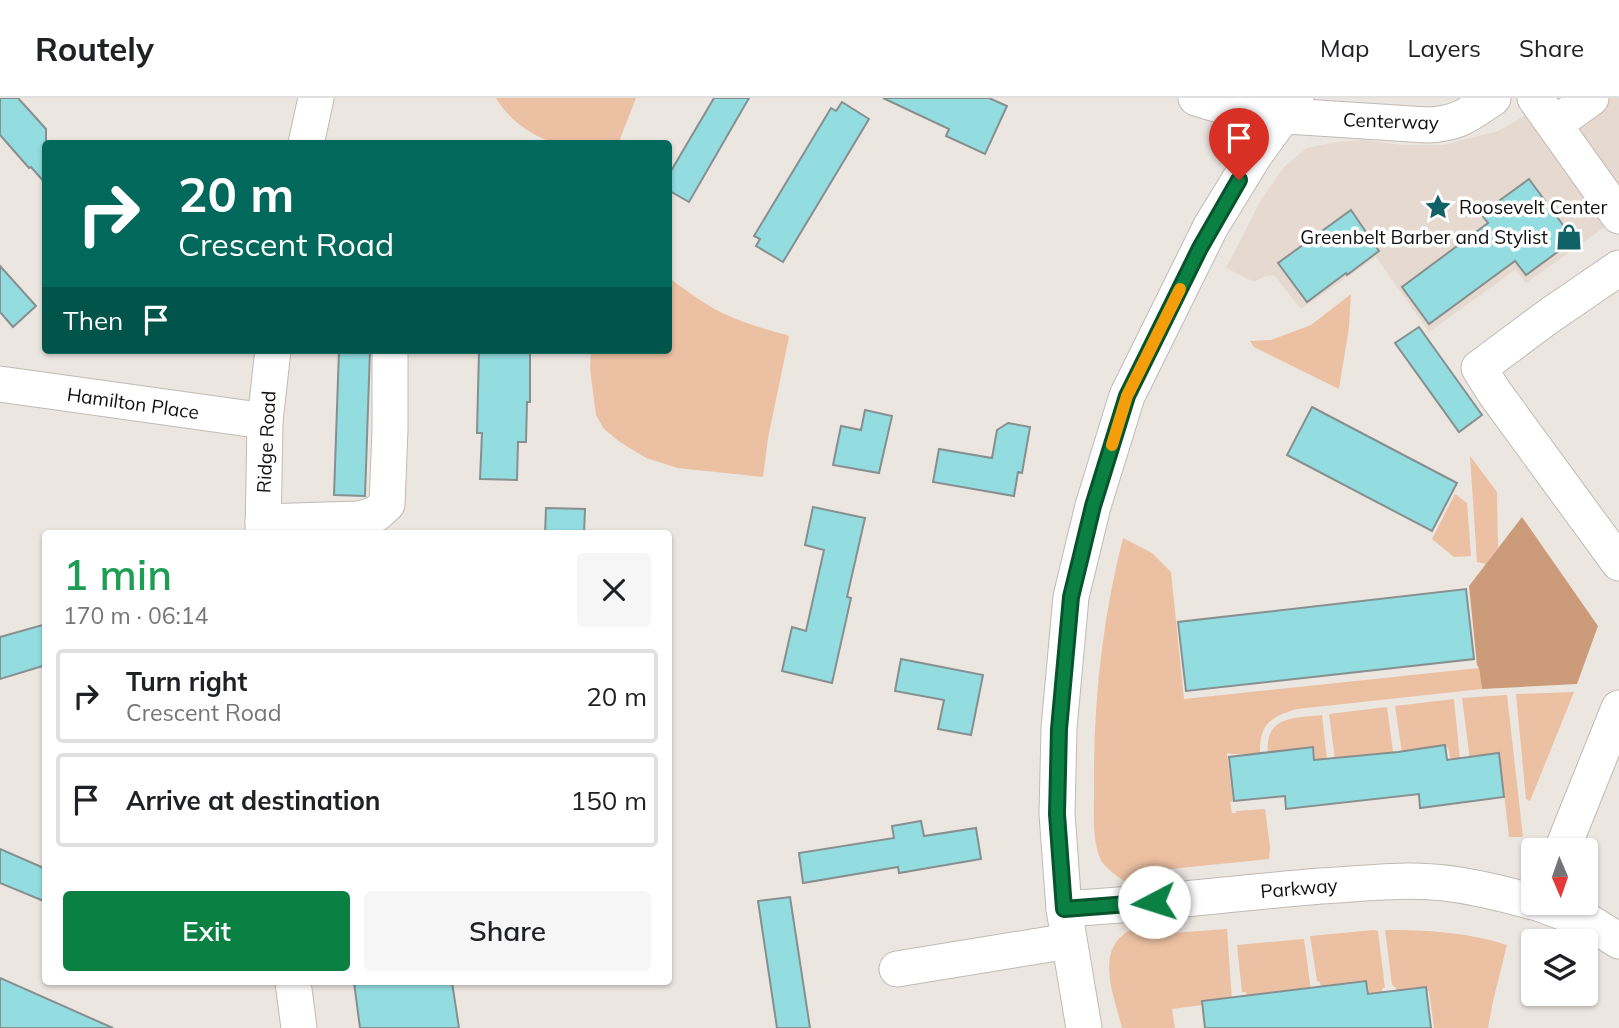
<!DOCTYPE html>
<meta charset="utf-8">
<style>
:root{--surface:#fff;--page:#f6f6f6;--text:#202124;--muted:#757577;--line:#e0e0e0;--accent:#0b8043}
body{margin:0;font-family:Mulish,sans-serif;background:var(--page);color:var(--text);height:100vh;display:flex;flex-direction:column;font-size:26px;white-space:nowrap}
*{box-sizing:border-box;margin:0}
p{font-size:23px;color:var(--muted)}
.icon{flex:none;width:38px;height:38px;fill:none;stroke:currentColor;stroke-width:2;stroke-linecap:round;stroke-linejoin:round}
.map{position:relative;flex:1;overflow:hidden}
.drawer{position:absolute;left:42px;top:432px;width:630px;height:455px;display:flex;flex-direction:column;background:var(--surface);border-radius:7px;box-shadow:0 2px 5px #0004}
.drawer>*{flex:none}
.hud{position:absolute;left:42px;top:42px;width:630px;height:214px;border-radius:7px;box-shadow:0 2px 5px #0004;background:#00695c;color:#fff;overflow:hidden}
.needle{width:46px;rotate:178deg}
.controls{position:absolute;left:1521px;top:740px;display:grid;gap:14px}
.controls a{display:grid;place-items:center;width:77px;height:77px;border-radius:7px;background:var(--surface);box-shadow:0 2px 5px #0004;font-size:35px}
.pin{position:absolute;display:grid;place-items:center;width:60px;height:60px;color:#fff;margin:-72px -30px;border-radius:50% 50% 50% 0;rotate:-45deg;box-shadow:0 0 7px #0007}
.pin .icon{rotate:45deg}
.me{position:absolute;width:77px;margin:-38px;rotate:265deg;stroke-linejoin:round;filter:drop-shadow(0 0 5px #0008)}
.turn{display:flex;align-items:center;gap:24px;height:147px;padding:0 21px;font-size:32px}
.turn .icon{width:91px;height:91px;stroke-width:2.5}
.turn b{display:block;font-size:49px;line-height:60px}
.then{display:flex;align-items:center;height:66px;padding:0 21px;background:#0003;gap:14px;font-size:26px}
.round{display:grid;place-items:center;flex:none;width:74px;height:74px;border-radius:7px;background:var(--page)}
.head{display:flex;align-items:center;justify-content:space-between;height:119px;padding:0 21px}
h1{font-size:42px;font-weight:600;line-height:52px;color:#1e9e55}
.button{display:flex;gap:14px;margin-top:auto;padding:14px 21px}
.button a{flex:1;height:80px;border-radius:7px;background:var(--accent);color:#fff;font-size:28px;font-weight:600;line-height:80px;text-align:center}
.button a+a{background:var(--page);color:var(--text)}
ul{padding:0;list-style:none}
li{display:flex;align-items:center;gap:21px;height:94px;margin:0 14px 10px;padding:0 7px;border:4px solid var(--line);border-radius:7px}
li div{flex:1}
li b{display:block;font-size:26px}
li em{font-style:normal}
header{display:flex;align-items:center;gap:42px;box-sizing:border-box;height:98px;padding:0 35px;background:var(--surface);border-bottom:2px solid var(--line)}
header strong{font-size:33px}
nav{display:flex;gap:38px;margin-inline-start:auto;font-size:24px}
.map>svg:first-child{display:block}
.built{fill:#e6d9d0}
.green{fill:#ecc0a2}
.forest{fill:#cc9c7a}
.building{fill:#93dde1;stroke:#878f8f;stroke-width:2}
.lines{fill:none;stroke-linecap:round;stroke-linejoin:round}
.minor-casing{stroke:#c0bab6;stroke-width:37}
.minor{stroke:#fff;stroke-width:35}
.route-casing{stroke:#07532c;stroke-width:18}
.route{stroke:#0b8043;stroke-width:12}
.slow{stroke:#f59e0b;stroke-width:12}
.labels{text-anchor:middle;stroke-width:7;stroke-linejoin:round;paint-order:stroke}
.street-label{font-size:19px;fill:#131110;stroke:#fff}
.poi-label{font-size:19px;fill:#131110;stroke:#fff;text-anchor:start}
</style>
<header>
<strong>Routely</strong>
<nav><a>Map</a><a>Layers</a><a>Share</a></nav>
</header>
<div class="map">
<svg width="1619" height="930" viewBox="0 0 1619 930">
<rect width="100%" height="100%" fill="#ece6e1"/>
<polygon class="built" points="1548,0 1619,0 1619,119 1526,185 1515,172 1429,234 1376,159 1301,211 1274,177 1263,179 1254,184 1226,170 1262,100 1285,68 1307,50 1336,44 1363,42 1403,47 1443,47 1498,33 1521,20"/>
<g class="green">
<path d="M496,0H636L618,46C599,46 575,48 557,45C533,40 508,21 496,0Z"/>
<path d="M669,180C679,187 689,195 700,202C726,220 757,229 787,237L789,239L768,340L763,379L678,370L646,360L620,344L604,331L596,317L590,271L591,252H668Z"/>
<polygon points="1351,196 1349,229 1339,291 1254,249 1250,243 1271,242 1311,227"/>
<polygon points="1470,358 1497,394 1498,450 1486,466 1477,464"/>
<polygon points="1455,396 1467,405 1471,458 1454,459 1432,441"/>
<path d="M1123,440L1152,455L1171,474L1184,601L1479,570L1482,591L1297,611C1270,619 1259,626 1260,656H1233L1227,655L1233,703L1230,704L1232,715H1236V713L1265,711L1270,749L1269,761L1161,772L1152,774C1145,783 1137,787 1125,783C1118,780 1104,768 1101,762C1092,745 1094,713 1094,693C1093,608 1102,522 1123,440Z"/>
<polygon points="1574,594 1530,703 1526,701 1516,596"/>
<polygon points="1507,597 1523,739 1509,739 1500,660 1470,662 1462,600"/>
<polygon points="1454,601 1460,662 1451,663 1448,649 1402,655 1395,608"/>
<polygon points="1387,609 1393,654 1335,662 1329,616"/>
<path d="M1322,617L1327,663L1316,664L1314,651L1268,655C1264,618 1295,620 1322,617Z"/>
<path d="M1145,826L1158,836L1227,831L1232,903L1172,911L1175,930H1122C1112,890 1090,842 1145,826Z"/>
<polygon points="1374,832 1378,833 1385,890 1382,890 1383,898 1370,900 1368,886 1321,891 1320,884 1317,883 1310,838"/>
<path d="M1385,832C1427,832 1467,834 1507,847L1493,903L1488,930H1434L1429,893L1397,897L1396,890L1392,887Z"/>
<polygon points="1304,841 1311,893 1247,900 1246,894 1242,894 1237,847"/>
</g>
<polygon class="forest" points="1522,419 1598,528 1577,586 1482,591 1479,570 1477,567 1469,488"/>
<g class="building">
<polygon points="0,0 18,0 46,31 46,86 31,69 29,70 0,37"/>
<polygon points="714,0 749,0 689,104 668,92 668,78"/>
<polygon points="883,0 989,0 1007,8 985,56 946,38 949,31"/>
<polygon points="842,4 869,21 783,164 756,148 760,141 754,138 831,10 836,13"/>
<polygon points="1529,81 1574,142 1526,177 1515,163 1429,226 1402,189 1488,125 1481,116"/>
<polygon points="1351,112 1379,153 1347,177 1346,175 1307,204 1278,165"/>
<polygon points="0,168 36,208 13,229 0,214"/>
<polygon points="1419,229 1482,317 1459,334 1395,245"/>
<polygon points="339,252 370,252 365,398 334,397"/>
<polygon points="479,252 530,252 530,304 527,304 526,344 518,344 517,382 480,381 482,335 477,335"/>
<polygon points="1312,309 1457,385 1432,433 1287,357"/>
<polygon points="865,312 892,318 879,375 833,367 841,328 861,332"/>
<polygon points="1008,325 1030,329 1022,375 1018,374 1014,398 933,384 939,351 992,360 997,332"/>
<polygon points="813,409 865,420 847,499 851,500 832,585 782,573 792,529 806,533 824,452 805,447"/>
<polygon points="546,410 585,411 584,436 545,436"/>
<polygon points="1466,491 1474,561 1186,593 1178,524"/>
<polygon points="46,526 46,567 0,581 0,539"/>
<polygon points="901,561 983,577 971,637 938,631 944,602 895,593"/>
<polygon points="1445,647 1447,662 1499,655 1504,699 1420,710 1419,696 1286,711 1285,698 1234,703 1229,659 1313,649 1314,662 1398,654"/>
<polygon points="921,723 924,738 976,730 981,761 899,775 898,769 803,785 799,755 894,740 892,728"/>
<polygon points="0,751 46,771 46,804 0,785"/>
<polygon points="790,799 810,930 777,930 758,803"/>
<polygon points="0,880 113,930 0,930"/>
<polygon points="1366,883 1368,896 1426,889 1431,930 1205,930 1202,903"/>
<polygon points="354,884 452,884 459,930 360,930"/>
</g>
<g class="lines">
<g class="minor-casing">
<g id="minor">
<path d="M1196,0L1239,13L1256,16L1427,27C1458,26 1468,17 1493,0"/>
<polyline points="1535,0 1619,118"/>
<polyline points="1569,16 1591,0"/>
<polyline points="306,46 316,0"/>
<polyline points="1619,170 1549,218 1479,270 1494,294 1619,465"/>
<polyline points="0,286 265,323"/>
<polyline points="263,424 359,421 376,416 387,406 390,331 390,252"/>
<polyline points="263,436 265,323 273,252"/>
<polyline points="1562,752 1619,610"/>
<polyline points="1538,805 1589,824 1619,843"/>
<path d="M1064,811C1150,806 1235,795 1321,788C1358,786 1396,781 1433,784C1466,786 1501,795 1533,804"/>
<polyline points="897,871 1069,843"/>
<polyline points="293,884 299,930"/>
<polyline points="1084,930 1064,811 1057,716 1059,630 1071,499 1093,408 1127,298 1211,128 1254,58 1296,0"/>
</g>
</g>
<use href="#minor" class="minor"/>
</g>
<g class="lines">
<g class="route-casing">
<polyline id="route" points="1154,804 1064,811 1057,716 1059,631 1071,499 1081,458 1093,408 1127,298 1200,150 1239,82"/>
</g>
<use href="#route" class="route"/>
<polyline class="slow" points="1112,347 1127,298 1180,191"/>
</g>
<defs>
<g id="sight-bare" transform="scale(2.1)"><path d="M0-6L1.8-2.2L6-1.7L2.9 1.2L3.7 5.4L0 3.3L-3.7 5.4L-2.9 1.2L-6-1.7L-1.8-2.2Z" fill="#116266" stroke="#fff" stroke-width="2.5" paint-order="stroke"/></g>
<g id="shop-bare" transform="scale(2.1)"><path d="M-5-2.5h2.3a2.7 3.5 0 0 1 5.4 0H5L5.5 6h-11ZM-1.5-2.5h3a1.5 2.3 0 0 0-3 0Z" fill="#116266" stroke="#fff" stroke-width="2.5" paint-order="stroke"/></g>
</defs>
<g fill-rule="evenodd">
<use href="#sight-bare" x="1438" y="109"/>
<use href="#shop-bare" x="1569" y="139"/>
</g>
<g class="labels">
<g class="street-label">
<text transform="translate(1391 23) rotate(2)" y="7">Centerway</text>
<text transform="translate(133 305) rotate(8)" y="7">Hamilton Place</text>
<text transform="translate(266 344) rotate(-87)" y="7">Ridge Road</text>
<text transform="translate(1299 790) rotate(-5)" y="7">Parkway</text>
</g>
<g class="poi-label">
<text x="1459" y="116">Roosevelt Center</text>
<text x="1548" y="146" text-anchor="end">Greenbelt Barber and Stylist</text>
</g>
</g>
</svg>
<div class="controls">
<a><svg class="needle" viewBox="-14 -14 28 28"><path d="M0-13l5 13h-10z" fill="#e53935"/><path d="M0 13l5-13h-10z" fill="#757577"/></svg></a>
<a><svg class="icon" aria-label="layers" viewBox="0 0 24 24"><path d="M12 4l9 5-9 5-9-5zM3 14l9 5 9-5"/></svg></a>
</div>
<div class="pin" style="left:1239px;top:82px;background:#d93025"><svg class="icon" aria-label="arrive" viewBox="0 0 24 24"><path d="M6 21V4h12l-3 4 3 4H6"/></svg></div>
<svg class="me" style="left:1154px;top:804px" viewBox="-20 -20 40 40"><circle r="19" fill="#fff"/><path d="M0-13L10 11 0 6-10 11z" fill="#0b8043"/></svg>
<div class="hud">
<div class="turn"><svg class="icon" aria-label="right" viewBox="0 0 24 24"><path d="M7 20v-9h11M14 6l5 5-5 5"/></svg><div><b>20 m</b>Crescent Road</div></div>
<div class="then">Then<svg class="icon" aria-label="arrive" viewBox="0 0 24 24"><path d="M6 21V4h12l-3 4 3 4H6"/></svg></div>
</div>
<section class="drawer">
<div class="head"><div><h1>1 min</h1><p>170 m · 06:14</p></div><a class="round"><svg class="icon" aria-label="close" viewBox="0 0 24 24"><path d="M6 6l12 12M18 6L6 18"/></svg></a></div>
<ul>
<li><svg class="icon" aria-label="right" viewBox="0 0 24 24"><path d="M7 20v-9h11M14 6l5 5-5 5"/></svg><div><b>Turn right</b><p>Crescent Road</p></div><em>20 m</em></li>
<li><svg class="icon" aria-label="arrive" viewBox="0 0 24 24"><path d="M6 21V4h12l-3 4 3 4H6"/></svg><div><b>Arrive at destination</b></div><em>150 m</em></li>
</ul>
<div class="button"><a>Exit</a><a>Share</a></div>
</section>
</div>
